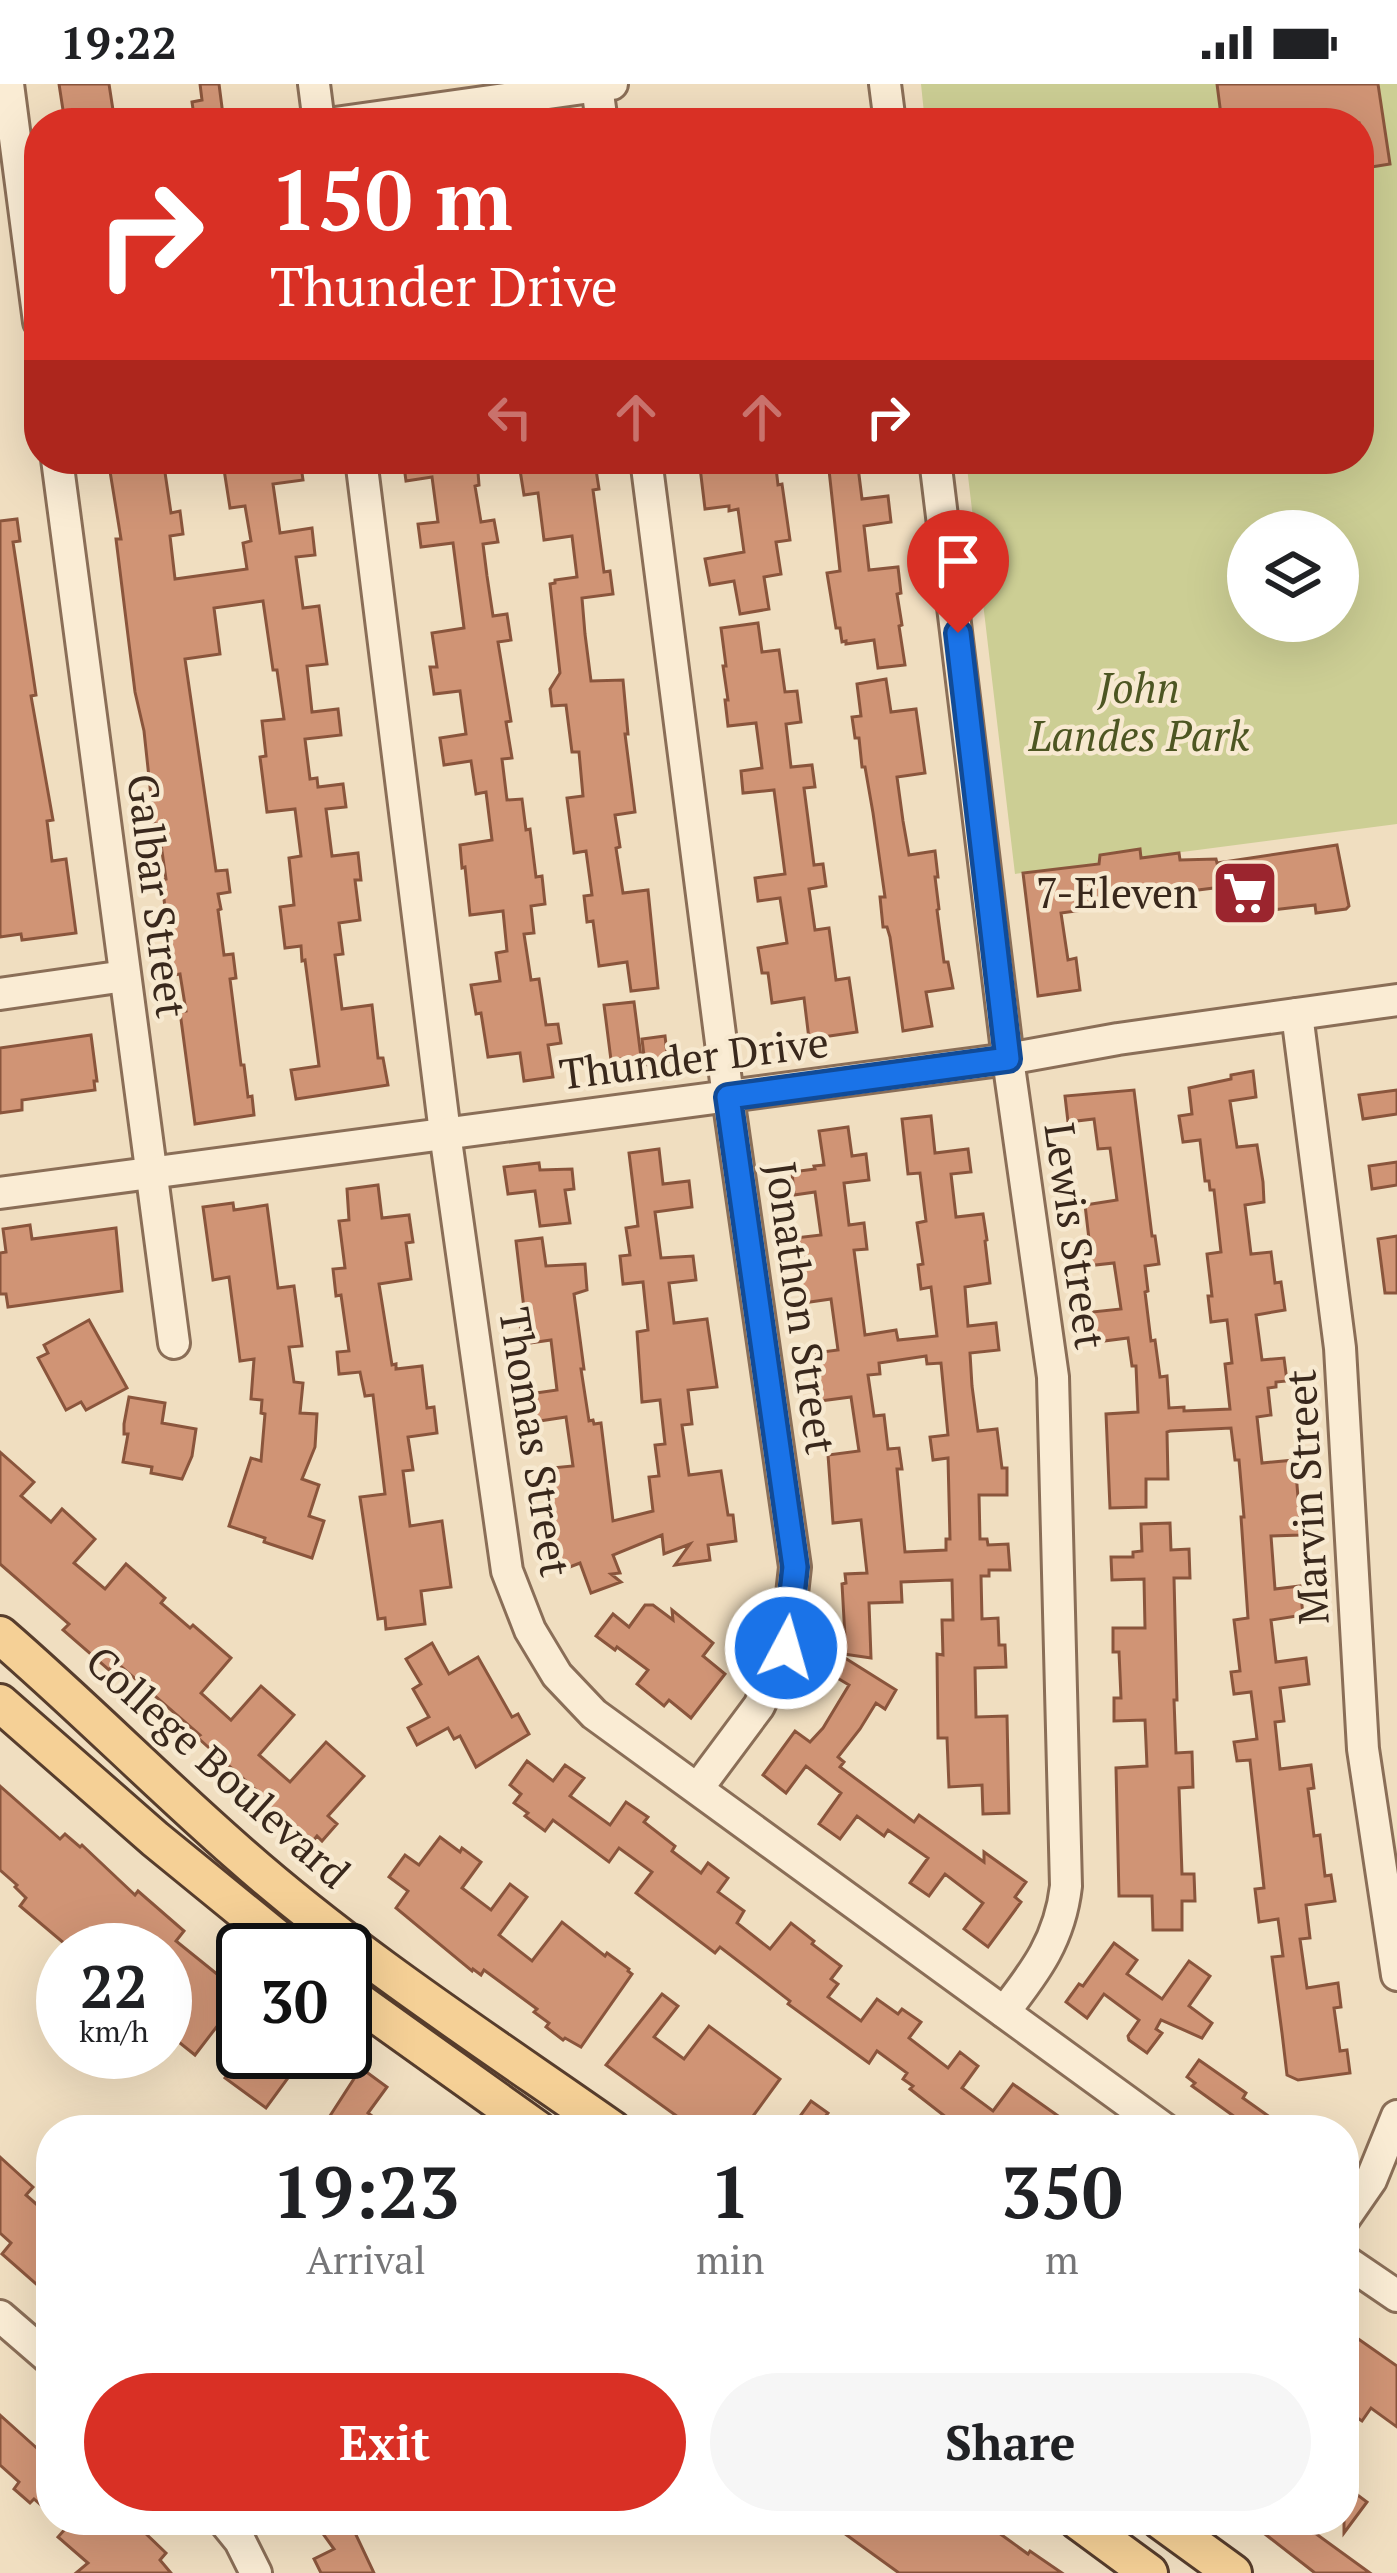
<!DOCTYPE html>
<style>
:root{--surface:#fff;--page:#f6f6f6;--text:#202124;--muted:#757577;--accent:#d93025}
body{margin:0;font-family:"PT Serif",serif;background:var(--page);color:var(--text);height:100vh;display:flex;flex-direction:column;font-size:45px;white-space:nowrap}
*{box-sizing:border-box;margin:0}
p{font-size:39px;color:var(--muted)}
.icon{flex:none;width:66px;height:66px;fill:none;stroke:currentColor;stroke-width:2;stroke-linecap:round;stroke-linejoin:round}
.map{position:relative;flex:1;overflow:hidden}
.side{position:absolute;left:36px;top:2031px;width:1323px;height:420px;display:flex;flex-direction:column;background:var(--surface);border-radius:48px;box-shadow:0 12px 48px #0002}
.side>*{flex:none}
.guide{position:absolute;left:24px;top:24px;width:1350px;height:366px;border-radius:48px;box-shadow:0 12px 48px #0002;background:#d93025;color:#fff;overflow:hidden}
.tools{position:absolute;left:1227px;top:426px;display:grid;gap:24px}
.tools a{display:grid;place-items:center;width:132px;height:132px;border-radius:50%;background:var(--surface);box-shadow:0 12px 48px #0002;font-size:60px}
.speed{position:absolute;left:36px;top:1839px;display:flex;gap:24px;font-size:60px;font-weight:700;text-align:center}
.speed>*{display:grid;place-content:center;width:156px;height:156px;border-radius:50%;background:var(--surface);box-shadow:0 12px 48px #0002;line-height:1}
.speed small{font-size:30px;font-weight:400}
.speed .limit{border:6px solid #111;border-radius:18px;background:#fff;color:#111}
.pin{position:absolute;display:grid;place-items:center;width:102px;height:102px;color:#fff;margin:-123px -51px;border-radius:50% 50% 50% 0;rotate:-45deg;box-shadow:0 0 12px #0007}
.pin .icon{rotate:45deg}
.me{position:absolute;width:132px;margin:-66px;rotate:6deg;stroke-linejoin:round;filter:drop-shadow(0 0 9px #0008)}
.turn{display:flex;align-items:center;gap:42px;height:252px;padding:0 48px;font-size:54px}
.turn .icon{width:156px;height:156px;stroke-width:2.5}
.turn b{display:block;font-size:84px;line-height:102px}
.lanes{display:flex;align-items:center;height:114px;padding:0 48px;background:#0003;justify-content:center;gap:60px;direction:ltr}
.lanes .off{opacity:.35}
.eta{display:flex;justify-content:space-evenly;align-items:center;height:204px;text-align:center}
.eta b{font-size:72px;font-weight:700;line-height:84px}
.button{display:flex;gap:24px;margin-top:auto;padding:24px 48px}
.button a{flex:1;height:138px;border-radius:72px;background:var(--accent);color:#fff;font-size:48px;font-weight:700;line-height:138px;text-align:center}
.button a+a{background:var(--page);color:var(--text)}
.status{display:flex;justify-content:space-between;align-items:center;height:84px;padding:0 60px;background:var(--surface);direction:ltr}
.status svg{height:33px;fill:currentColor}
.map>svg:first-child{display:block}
.green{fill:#ccce94;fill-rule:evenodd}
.building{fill:#d09475;stroke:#8a553c;stroke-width:3;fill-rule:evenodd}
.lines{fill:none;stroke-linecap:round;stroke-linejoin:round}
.minor-casing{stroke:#8a6e57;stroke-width:36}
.major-casing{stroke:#573d2c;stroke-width:42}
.minor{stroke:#faecd4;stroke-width:30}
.major{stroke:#f5d096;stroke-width:36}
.route-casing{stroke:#114b97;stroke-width:30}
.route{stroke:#1a73e8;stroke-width:21}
.labels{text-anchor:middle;stroke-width:9;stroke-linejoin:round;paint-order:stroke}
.park-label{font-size:42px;font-style:italic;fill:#4d5622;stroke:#f7e9d0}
.poi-label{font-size:42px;fill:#39281c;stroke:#f7e9d0;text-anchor:end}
.street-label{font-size:42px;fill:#39281c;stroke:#f7e9d0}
</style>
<div class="status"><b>19:22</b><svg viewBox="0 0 49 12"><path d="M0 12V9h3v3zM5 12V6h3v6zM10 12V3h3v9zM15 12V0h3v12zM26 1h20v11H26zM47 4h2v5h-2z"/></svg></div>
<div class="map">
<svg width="1397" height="2489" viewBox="0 0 1397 2489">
<rect width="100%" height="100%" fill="#f0dec0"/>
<path class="green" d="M921,0H1397V740L1015,790L966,375H1359V39H925ZM1248,447H1338V537H1248Z"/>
<g class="building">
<polygon points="59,0 109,0 115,39 65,39"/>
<polygon points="200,0 219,0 224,39 195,39 192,18 202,16"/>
<polygon points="1217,0 1378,0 1390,80 1359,85 1359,39 1222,39"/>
<polygon points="108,375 163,375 171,429 180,427 183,450 170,452 175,495 247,485 243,459 251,457 245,422 230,424 223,379 242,377 243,381 300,375 303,396 273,400 280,449 312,444 315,471 296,473 303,524 319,522 327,580 307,582 312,628 338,625 341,651 305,655 310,695 317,694 318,703 343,700 346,723 326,725 332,772 358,769 361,796 355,796 360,836 339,839 343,870 335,871 342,925 372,921 378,974 383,974 388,1001 296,1015 291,986 319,982 305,876 302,877 301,862 285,864 280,823 294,821 289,774 301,772 295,725 267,728 260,673 266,672 262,637 284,635 277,586 273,586 263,517 214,524 220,570 185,575 216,787 227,786 230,808 218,810 221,825 218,826 224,871 233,870 236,894 230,895 241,981 244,981 248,1013 252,1012 254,1031 195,1040 180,928 186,927 180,890 174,891 168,853 162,796 166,795 158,740 154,740 144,647 135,608 116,455 121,455"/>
<polygon points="403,375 477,375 479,401 475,402 481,438 494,436 498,458 483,460 487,492 493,532 507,530 511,556 498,558 511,637 506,638 512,674 502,675 507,716 522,715 526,746 530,745 536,793 542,792 545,820 531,822 534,849 524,850 531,896 539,895 546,941 558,940 561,959 548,961 553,993 524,997 520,969 488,973 481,929 476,930 471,901 500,897 496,869 507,867 503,827 470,831 465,783 462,784 460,761 492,756 486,708 476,710 471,677 444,681 440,654 466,650 460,607 434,610 430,583 437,583 432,549 464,544 453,459 421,463 418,440 438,438 432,393 406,397"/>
<polygon points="536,375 566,375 567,382 595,379 599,405 593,406 604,488 610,487 613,510 582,514 585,550 591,597 623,596 628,650 625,650 635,728 615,731 620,763 616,764 623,809 648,806 658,904 631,907 627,878 599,882 593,837 587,838 584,812 592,811 586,767 574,769 567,714 583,712 579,668 572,668 566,621 552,622 550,605 560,589 550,500 555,499 555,496 577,493 572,452 544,456 538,409 524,411 520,386 537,384"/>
<polygon points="699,375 775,375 778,401 782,400 790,456 776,458 781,490 764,493 769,525 740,530 734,497 710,501 705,475 744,468 738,425 729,427 729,422 705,425"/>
<polygon points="858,383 862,415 888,412 891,438 864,442 869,486 898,483 901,509 897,510 902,541 899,542 905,581 878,584 874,556 846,560 846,557 842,558 840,544 836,544 827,489 840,487 829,386"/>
<polygon points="17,435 20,457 13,458 36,611 31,612 53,736 47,737 52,777 66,775 76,849 22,856 21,850 0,853 0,437"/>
<polygon points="758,539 762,568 779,566 785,608 797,607 801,638 786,640 791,683 812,681 815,703 804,704 814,781 823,780 826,802 809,805 815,846 829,844 836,896 849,894 857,948 809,955 804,914 772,919 768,889 762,889 758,864 787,859 780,814 758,817 755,794 785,790 774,706 743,709 741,687 762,684 756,639 728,642 725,616 728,616 723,582 726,582 721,544"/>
<polygon points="886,595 891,628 916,625 925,689 897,693 903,737 909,771 935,767 938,793 935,793 939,825 937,826 944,878 948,878 953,904 926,908 932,942 903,947 890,853 887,843 883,843 880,813 885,813 873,729 865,683 862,683 859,654 855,654 852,633 861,632 857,600"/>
<polygon points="1337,761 1349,822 1346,825 1316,829 1315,821 1221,832 1220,823 1216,823 1214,804 1127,815 1127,820 1061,829 1068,876 1076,874 1080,906 1038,912 1023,789 1099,780 1100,771 1140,765 1141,774 1179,769 1180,776 1216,775 1217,779"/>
<polygon points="634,918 641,973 611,976 604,921"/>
<polygon points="91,951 97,997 94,997 95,1006 22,1016 22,1026 0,1029 0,964"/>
<polygon points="665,952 668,978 645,981 642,955"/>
<polygon points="1253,987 1256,1013 1230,1017 1237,1063 1257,1061 1263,1098 1264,1118 1245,1121 1251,1170 1271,1168 1275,1199 1281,1198 1285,1226 1256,1231 1262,1276 1284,1274 1287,1297 1276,1298 1276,1303 1268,1304 1271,1331 1257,1333 1262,1379 1295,1376 1301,1451 1271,1452 1275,1505 1300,1502 1303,1531 1271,1536 1276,1578 1306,1574 1309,1600 1280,1604 1284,1637 1275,1638 1280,1685 1311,1681 1314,1704 1308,1705 1314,1752 1320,1751 1325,1792 1331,1791 1335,1817 1306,1821 1310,1854 1300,1855 1307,1904 1338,1899 1341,1923 1334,1924 1340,1967 1347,1966 1350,1989 1298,1996 1287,1991 1282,1949 1272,1873 1283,1872 1278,1835 1259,1838 1255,1805 1264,1804 1250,1676 1237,1677 1234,1658 1257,1655 1251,1608 1234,1610 1231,1588 1240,1587 1234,1536 1248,1534 1241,1433 1244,1433 1239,1376 1235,1376 1231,1344 1170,1347 1167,1348 1168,1395 1146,1395 1146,1423 1110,1424 1106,1330 1138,1328 1136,1282 1132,1282 1128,1254 1096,1258 1092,1228 1121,1225 1114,1179 1086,1182 1083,1156 1089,1155 1085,1121 1117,1116 1110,1064 1098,1065 1094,1035 1068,1038 1065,1012 1134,1006 1152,1152 1155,1152 1159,1180 1145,1182 1148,1207 1145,1208 1151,1257 1155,1256 1160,1293 1167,1292 1169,1324 1184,1323 1184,1327 1230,1325 1225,1280 1232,1279 1227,1236 1211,1238 1208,1212 1212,1212 1207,1170 1221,1168 1214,1106 1210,1106 1209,1097 1205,1097 1200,1056 1183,1058 1179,1032 1192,1030 1189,1004 1231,995 1231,991"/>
<polygon points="1397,1006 1397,1030 1363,1035 1359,1011"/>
<path d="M931,1032L935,1069L968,1065L971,1088L951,1090L956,1133L983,1130L987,1156L985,1157L990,1199L965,1203L968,1242L996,1239L999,1266L970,1269L972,1302L978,1347L997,1345L1002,1384H1007V1411H979L980,1455H987L988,1461L1008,1460L1010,1486H989V1492H981L982,1535L998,1534L999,1561H1005L1006,1583L975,1584L976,1633L1007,1632L1009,1729L983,1730L982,1701L949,1703L947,1654H938L937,1570L943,1571L942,1536H953L952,1496L901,1498L902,1518L869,1519L871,1574L837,1569L896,1606L885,1625L876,1619L860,1645L838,1673L844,1678L840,1683L914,1738L919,1731L984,1778V1768L1026,1798L1015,1813L1021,1818L988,1863L964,1845L983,1819L945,1790L929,1812L910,1799L928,1774L888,1746L884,1752L857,1732L840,1755L819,1740L841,1709L806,1682L786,1709L763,1691L795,1647L810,1658L823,1644L849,1601L824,1586L845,1553L842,1500L846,1499L845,1490L867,1489L861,1436L833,1439L828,1371L859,1367L851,1313L820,1317L814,1269L838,1266L831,1215L803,1219L795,1154L821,1151L815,1108L794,1111L792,1088L815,1085L814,1082L824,1081L819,1047L848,1043L852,1072L866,1070L869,1096L844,1099L849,1141L864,1139L867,1165L854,1166L865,1251L896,1246L898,1256L937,1252L931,1203L921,1205L918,1181L923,1180L917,1139L926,1137L920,1089L908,1090L902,1035ZM926,1272L927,1280L941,1279L948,1351L930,1353L933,1376L948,1374L950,1455H946V1466L905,1468L897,1385H902L899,1364L888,1365L884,1331L874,1332L868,1291L880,1290L879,1279Z"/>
<polygon points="659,1065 663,1100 689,1097 692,1123 655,1128 661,1174 693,1172 696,1196 669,1199 674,1239 707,1235 717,1303 688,1306 692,1340 682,1341 689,1391 721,1387 728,1431 733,1431 736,1457 708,1461 710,1476 675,1481 690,1460 664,1470 662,1451 613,1471 620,1489 611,1490 621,1498 591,1509 580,1479 562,1486 555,1467 548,1411 554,1410 551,1384 573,1382 566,1333 533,1338 529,1310 557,1306 551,1256 523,1260 519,1234 525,1233 516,1157 542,1154 546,1182 585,1180 587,1206 574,1210 584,1285 581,1285 589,1337 593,1336 594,1340 601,1339 613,1437 653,1427 649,1393 659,1392 655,1361 665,1360 660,1316 642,1318 637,1248 648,1246 643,1198 623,1200 620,1172 630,1171 626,1144 638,1142 629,1069"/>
<polygon points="1397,1078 1397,1101 1372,1105 1369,1082"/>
<polygon points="539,1079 540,1086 572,1085 574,1105 565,1106 570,1139 540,1142 535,1107 508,1110 504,1083"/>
<polygon points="378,1101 382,1134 409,1131 413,1158 406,1159 411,1195 379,1200 392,1281 396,1280 396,1285 422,1282 427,1324 434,1323 437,1349 408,1353 413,1386 403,1387 410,1442 442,1437 451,1503 421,1507 425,1540 386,1545 385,1534 378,1535 360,1413 385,1410 373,1311 365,1312 360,1288 339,1290 337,1268 349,1267 341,1211 336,1212 333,1185 345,1184 339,1137 349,1136 347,1105"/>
<polygon points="233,1119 234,1126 267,1121 278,1204 294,1202 302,1262 289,1263 294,1298 303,1299 300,1329 317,1330 315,1363 302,1395 319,1401 309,1432 324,1437 312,1474 264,1458 265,1454 229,1442 251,1374 261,1377 265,1330 261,1329 262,1316 251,1315 254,1275 240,1277 229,1193 213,1196 203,1123"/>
<polygon points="30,1141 32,1155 116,1144 122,1207 8,1223 6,1210 0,1210 0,1169 6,1168 3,1145"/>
<polygon points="1397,1152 1397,1209 1385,1209 1378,1155"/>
<polygon points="89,1236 127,1304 86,1326 81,1318 66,1326 38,1274 48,1269 44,1261"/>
<polygon points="129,1313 165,1319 162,1339 196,1345 192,1372 182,1395 151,1389 152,1383 123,1378 128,1350 124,1350 124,1340"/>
<polygon points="0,1368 34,1398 21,1412 51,1438 62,1425 95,1455 74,1479 105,1505 126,1480 165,1514 161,1519 190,1544 193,1541 231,1574 201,1609 231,1636 261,1602 294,1631 259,1671 290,1698 326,1658 364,1692 328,1732 337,1740 322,1757 317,1752 308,1763 261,1722 267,1716 197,1653 200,1651 116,1578 109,1586 63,1546 69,1540 0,1480"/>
<polygon points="1170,1439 1171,1466 1189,1465 1190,1494 1174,1494 1177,1616 1174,1616 1176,1669 1192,1668 1193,1703 1179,1704 1182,1790 1194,1790 1195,1817 1182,1817 1182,1846 1153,1846 1152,1812 1119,1812 1116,1684 1147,1682 1145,1636 1114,1637 1114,1614 1121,1614 1119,1568 1113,1568 1113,1544 1145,1544 1144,1495 1112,1496 1111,1473 1133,1473 1133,1468 1142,1467 1141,1440"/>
<polygon points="645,1521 653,1521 673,1536 672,1526 713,1559 703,1572 725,1590 691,1634 669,1616 664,1622 637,1600 648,1586 617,1563 615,1566 596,1552 613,1530 629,1543"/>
<polygon points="432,1559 449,1590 478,1573 512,1633 518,1630 529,1650 476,1683 460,1652 454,1655 448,1644 417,1661 408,1644 429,1633 413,1605 421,1600 406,1575"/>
<polygon points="527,1677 553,1697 565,1681 584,1694 570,1712 610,1741 626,1718 648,1733 644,1738 675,1762 672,1767 701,1789 708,1779 728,1794 718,1808 744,1827 737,1839 770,1865 791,1839 814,1857 812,1860 841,1882 831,1895 838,1900 828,1913 861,1937 877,1915 898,1930 902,1925 921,1938 909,1954 948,1984 960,1968 978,1982 962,2004 993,2027 1013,2000 1078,2046 944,2046 951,2037 910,2005 913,2002 903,1995 907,1989 877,1967 869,1979 788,1920 790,1917 720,1863 715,1869 636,1809 652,1788 619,1764 609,1778 553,1736 545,1747 525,1732 528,1729 514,1719 521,1710 510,1701"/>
<polygon points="0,1702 60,1755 65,1750 80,1763 82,1761 135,1811 138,1807 184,1847 176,1857 243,1911 243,1959 218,1941 195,1971 165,1947 165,1866 72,1866 20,1822 26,1814 15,1803 17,1801 0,1786"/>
<polygon points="440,1753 460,1768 462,1764 481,1778 462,1804 491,1826 510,1800 527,1813 499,1851 532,1877 562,1838 605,1872 607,1869 629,1885 628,1887 632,1890 581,1963 565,1954 563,1956 546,1943 549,1939 534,1928 537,1925 484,1886 481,1891 473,1885 472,1887 396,1824 408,1807 389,1793 405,1771 419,1781"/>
<polygon points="1114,1859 1137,1876 1127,1890 1162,1915 1189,1877 1210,1892 1189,1922 1212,1939 1202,1954 1161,1936 1156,1945 1162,1949 1147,1969 1129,1956 1128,1952 1139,1936 1104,1910 1087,1934 1066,1918 1079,1900 1083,1902"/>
<polygon points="662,1910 678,1922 654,1953 684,1975 709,1942 780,1995 743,2046 696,2046 606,1981"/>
<polygon points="244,1968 307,1968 266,2024 225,1994"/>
<polygon points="1199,1976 1246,2009 1243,2014 1288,2046 1253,2046 1192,2002 1195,1999 1187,1993"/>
<polygon points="361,1984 387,2003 368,2029 391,2046 338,2046 326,2038"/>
<polygon points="811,2017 828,2029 815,2046 790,2046"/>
<polygon points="0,2073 33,2103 26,2111 51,2133 51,2153 42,2163 51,2171 51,2213 2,2170 11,2159 0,2149"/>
<polygon points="1344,2252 1353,2259 1357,2254 1397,2282 1397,2343 1371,2324 1362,2337 1344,2325"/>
<polygon points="0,2331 40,2367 51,2355 51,2430 34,2415 30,2419 14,2405 19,2398 0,2381"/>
<polygon points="1344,2401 1367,2418 1344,2449"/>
<polygon points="73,2436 151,2436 142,2446 166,2469 160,2476 171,2489 76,2489 88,2479 58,2453"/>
<polygon points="313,2436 349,2436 374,2489 321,2489 314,2475 334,2465"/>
<polygon points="849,2436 981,2436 1028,2470 1030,2467 1062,2489 899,2489 841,2447"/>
<polygon points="1247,2436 1297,2436 1370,2489 1315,2489"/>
</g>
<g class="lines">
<g class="minor-casing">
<g id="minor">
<polyline points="8,0 39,238"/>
<polyline points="314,0 319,39"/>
<polyline points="885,0 890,39"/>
<polyline points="597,2 602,39"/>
<polyline points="335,39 612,0"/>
<polyline points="57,375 174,1259"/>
<polyline points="361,375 445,1049 507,1487 530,1546 557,1591 594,1630 1166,2046"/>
<polyline points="646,375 728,1013 795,1483 786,1564 759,1622 698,1704"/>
<path d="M935,375L1008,975L1053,1293L1066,1802C1060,1855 1036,1887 1004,1928"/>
<polyline points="0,910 125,892"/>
<polyline points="1297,930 1340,1264 1363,1665 1397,1891"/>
<polyline points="0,1109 1008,975 1118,955 1397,916"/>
<polyline points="1344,2135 1371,2096 1397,2032"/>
<polyline points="1344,2176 1397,2212"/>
<polyline points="0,2232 51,2276"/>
<polyline points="223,2436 240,2457 256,2489"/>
</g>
</g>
<g class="major-casing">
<g id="major">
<path d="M0,1551C81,1621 156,1697 237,1768C353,1871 486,1957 613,2046"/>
<polyline points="0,1619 155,1755 291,1866"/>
<polyline points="345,1908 538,2046"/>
<polyline points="1077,2436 1149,2489"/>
<polyline points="1160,2436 1233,2489"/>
</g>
</g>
<use href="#minor" class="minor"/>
<use href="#major" class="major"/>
</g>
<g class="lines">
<g class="route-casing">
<polyline id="route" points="786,1564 795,1483 728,1013 1008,975 958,549"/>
</g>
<use href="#route" class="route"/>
</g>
<defs>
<g id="supermarket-square" transform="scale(3.45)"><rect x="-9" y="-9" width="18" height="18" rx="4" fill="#9b252e" stroke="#f7e9d0"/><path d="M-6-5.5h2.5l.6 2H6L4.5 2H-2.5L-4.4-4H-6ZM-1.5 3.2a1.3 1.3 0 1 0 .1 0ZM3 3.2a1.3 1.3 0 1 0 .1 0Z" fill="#fff"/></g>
</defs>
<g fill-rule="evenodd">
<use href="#supermarket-square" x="1245" y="809"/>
</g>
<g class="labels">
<g class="park-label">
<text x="1139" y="619">John<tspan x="1139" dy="48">Landes Park</tspan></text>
</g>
<g class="poi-label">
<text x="1198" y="824">7-Eleven</text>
</g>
<g class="street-label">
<text transform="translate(157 812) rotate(83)" y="15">Galbar Street</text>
<text transform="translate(694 974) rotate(-7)" y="15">Thunder Drive</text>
<text transform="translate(1075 1152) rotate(82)" y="15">Lewis Street</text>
<text transform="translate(801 1224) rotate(82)" y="15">Jonathon Street</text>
<text transform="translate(535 1358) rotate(81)" y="15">Thomas Street</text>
<text transform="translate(1307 1413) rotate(-93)" y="15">Marvin Street</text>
<text transform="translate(218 1683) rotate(42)" y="15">College Boulevard</text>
</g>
</g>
</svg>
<div class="tools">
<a><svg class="icon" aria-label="layers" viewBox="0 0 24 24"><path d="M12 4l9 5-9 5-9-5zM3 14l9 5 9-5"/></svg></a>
</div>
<div class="speed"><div>22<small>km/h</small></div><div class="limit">30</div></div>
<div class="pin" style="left:958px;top:549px;background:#d93025"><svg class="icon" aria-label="arrive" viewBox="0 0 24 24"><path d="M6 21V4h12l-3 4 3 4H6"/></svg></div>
<svg class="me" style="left:786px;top:1564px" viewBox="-20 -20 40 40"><circle r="17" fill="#1a73e8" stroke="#fff" stroke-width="3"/><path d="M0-11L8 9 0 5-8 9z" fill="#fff"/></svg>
<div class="guide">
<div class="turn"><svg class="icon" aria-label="right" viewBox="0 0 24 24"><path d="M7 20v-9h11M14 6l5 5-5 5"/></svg><div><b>150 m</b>Thunder Drive</div></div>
<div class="lanes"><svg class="icon off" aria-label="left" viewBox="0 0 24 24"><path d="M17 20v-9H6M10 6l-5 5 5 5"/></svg><svg class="icon off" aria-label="ahead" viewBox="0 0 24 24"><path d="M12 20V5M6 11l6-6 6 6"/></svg><svg class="icon off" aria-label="ahead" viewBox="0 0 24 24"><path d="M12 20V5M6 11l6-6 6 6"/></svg><svg class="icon" aria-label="right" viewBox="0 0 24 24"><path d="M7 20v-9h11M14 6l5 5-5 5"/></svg></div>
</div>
<section class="side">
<div class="eta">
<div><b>19:23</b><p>Arrival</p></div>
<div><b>1</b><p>min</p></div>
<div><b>350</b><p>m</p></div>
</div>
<div class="button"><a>Exit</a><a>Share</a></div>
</section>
</div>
